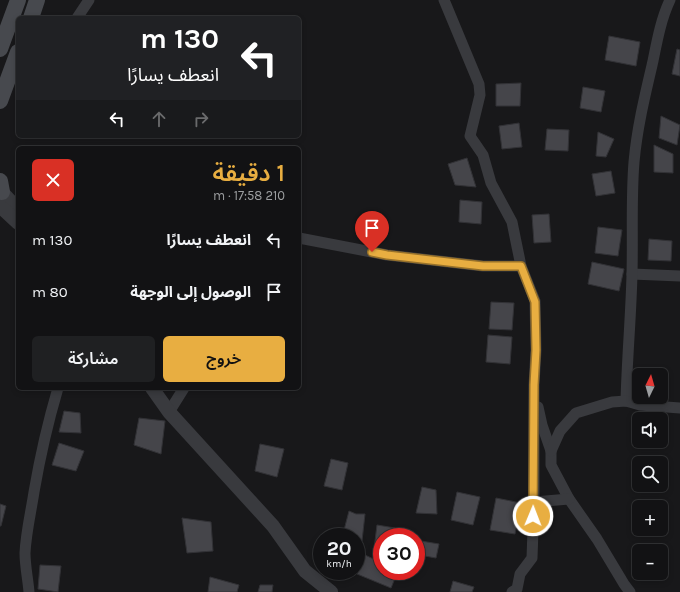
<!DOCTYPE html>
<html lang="ar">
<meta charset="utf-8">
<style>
:root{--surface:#121214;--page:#1f2022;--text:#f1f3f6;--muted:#9c9ea0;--line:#313234;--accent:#e8ae41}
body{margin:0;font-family:Karla,"Noto Sans Arabic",sans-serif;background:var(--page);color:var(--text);direction:rtl;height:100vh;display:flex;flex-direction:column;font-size:15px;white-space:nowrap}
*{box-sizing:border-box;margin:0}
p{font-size:13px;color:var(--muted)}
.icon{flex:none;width:22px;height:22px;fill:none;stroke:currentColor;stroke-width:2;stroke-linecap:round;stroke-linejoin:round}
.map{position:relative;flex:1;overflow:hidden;direction:ltr}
.sheet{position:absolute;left:16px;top:146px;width:285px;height:244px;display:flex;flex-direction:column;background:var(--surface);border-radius:6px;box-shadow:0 2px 6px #0003,0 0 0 1px var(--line);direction:rtl}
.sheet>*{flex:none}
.hud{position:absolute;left:16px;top:16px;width:285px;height:122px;border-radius:6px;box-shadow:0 2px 6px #0003,0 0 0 1px var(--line);direction:rtl;background:#202124;color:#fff;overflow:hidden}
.needle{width:26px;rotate:5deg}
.buttons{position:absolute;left:632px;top:368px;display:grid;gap:8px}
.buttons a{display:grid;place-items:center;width:36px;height:36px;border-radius:6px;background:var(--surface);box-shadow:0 2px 6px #0003,0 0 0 1px var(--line);font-size:20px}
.speed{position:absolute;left:313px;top:528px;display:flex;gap:8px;font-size:20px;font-weight:700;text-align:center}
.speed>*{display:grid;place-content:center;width:52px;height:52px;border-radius:50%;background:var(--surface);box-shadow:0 2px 6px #0003,0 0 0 1px var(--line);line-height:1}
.speed small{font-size:10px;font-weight:400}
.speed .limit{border:6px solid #d22;background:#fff;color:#111}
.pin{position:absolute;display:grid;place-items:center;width:34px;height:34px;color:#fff;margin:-41px -17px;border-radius:50% 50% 50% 0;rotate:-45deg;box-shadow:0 0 4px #0007}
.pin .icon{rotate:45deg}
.me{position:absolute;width:44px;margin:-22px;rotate:1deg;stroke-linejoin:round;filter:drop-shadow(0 0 3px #0008)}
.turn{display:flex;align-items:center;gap:14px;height:84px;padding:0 16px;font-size:18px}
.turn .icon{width:52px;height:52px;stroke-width:2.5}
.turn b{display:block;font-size:28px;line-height:34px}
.lanes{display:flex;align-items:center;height:38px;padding:0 16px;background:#0003;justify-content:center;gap:20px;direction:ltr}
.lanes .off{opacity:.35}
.round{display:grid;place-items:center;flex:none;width:42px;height:42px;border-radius:6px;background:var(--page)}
.summary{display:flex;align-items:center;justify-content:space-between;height:68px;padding:0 16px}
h1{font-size:24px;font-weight:600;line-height:30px;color:var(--accent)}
.button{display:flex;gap:8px;margin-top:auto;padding:8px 16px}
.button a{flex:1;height:46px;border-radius:6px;background:var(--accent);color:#111;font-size:16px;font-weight:600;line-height:46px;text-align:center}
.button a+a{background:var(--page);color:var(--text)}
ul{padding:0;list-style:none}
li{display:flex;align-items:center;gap:12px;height:52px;padding:0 16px}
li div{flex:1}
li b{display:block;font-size:15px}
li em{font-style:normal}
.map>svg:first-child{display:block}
.building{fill:#45454a;stroke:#323236}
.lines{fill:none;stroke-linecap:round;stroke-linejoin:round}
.minor{stroke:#393a3e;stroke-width:11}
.tertiary{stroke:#393a3e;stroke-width:14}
.secondary{stroke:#47494e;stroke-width:16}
.route-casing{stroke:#97712a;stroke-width:10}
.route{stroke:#e8ae41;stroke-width:7}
</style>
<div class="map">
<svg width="680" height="592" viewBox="0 0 680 592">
<rect width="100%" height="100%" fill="#18181a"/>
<g class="building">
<polygon points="609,36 640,42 636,66 605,60"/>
<polygon points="677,49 680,50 680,76 672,74"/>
<polygon points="521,83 520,106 496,106 496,84"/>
<polygon points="583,87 605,91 601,112 580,108"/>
<polygon points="661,116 680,125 677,145 659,138"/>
<polygon points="519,123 522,147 502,149 499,126"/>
<polygon points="547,129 569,130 568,151 545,150"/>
<polygon points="598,132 614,139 606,157 596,156"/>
<polygon points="654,145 673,154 673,173 654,172"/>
<polygon points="467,158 476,187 455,185 448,164"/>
<polygon points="611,171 615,193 596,196 592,174"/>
<polygon points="460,200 482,202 481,224 459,222"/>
<polygon points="549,214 551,242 534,243 532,215"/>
<polygon points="598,227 622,230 618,256 595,253"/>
<polygon points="649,239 672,241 671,261 648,260"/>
<polygon points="592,262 624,269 619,291 588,284"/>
<polygon points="491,302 514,303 512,330 489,329"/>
<polygon points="488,335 512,337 510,364 486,362"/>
<polygon points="64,411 80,413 81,433 59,432"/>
<polygon points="139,418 165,421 161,454 134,445"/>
<polygon points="59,443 84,451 76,471 52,465"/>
<polygon points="260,444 284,449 277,477 255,471"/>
<polygon points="331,459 348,463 342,490 324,486"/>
<polygon points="422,487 436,490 437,514 416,513"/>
<polygon points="457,492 480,497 473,525 451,520"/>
<polygon points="496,498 521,503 515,534 490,530"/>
<polygon points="0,504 6,506 1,526 0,526"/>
<polygon points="349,511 356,514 365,514 362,541 356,539 356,537 351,537 343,534"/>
<polygon points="182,518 211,522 213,551 187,553"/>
<polygon points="377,525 395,528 393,537 382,537 382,550 374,549"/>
<polygon points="421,541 439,544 436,558 419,555"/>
<polygon points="365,555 382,563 382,571 398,571 391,588 357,574"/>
<polygon points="40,565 61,566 58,592 38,589"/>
<polygon points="210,577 239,585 237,592 208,592"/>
<polygon points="453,581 474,587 472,592 450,592"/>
<polygon points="260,585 273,585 272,592 258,592"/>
</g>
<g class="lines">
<g class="minor">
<polyline points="444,0 479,84 480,95 470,136 483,155 491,183 512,222 521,266 535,301 536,350 534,385 534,502 532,558 520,574 517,589 512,592"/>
<polyline points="77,18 89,0"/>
<polyline points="299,238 387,255 483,266 521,266"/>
<polyline points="632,274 680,276"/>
<path d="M626,401C627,359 631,316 632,274C633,237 631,199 634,162C637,128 645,95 653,61C657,41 661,19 670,0"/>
<polyline points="538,407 542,425 551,451 551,465 569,499 597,539 624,584 630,592"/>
<polyline points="169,412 184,388"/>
<polyline points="551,451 560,431 576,413 612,402 626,401 640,405 680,408"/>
<polyline points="534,502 569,499"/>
<path d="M29,592C28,579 25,566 25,553C26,532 31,512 34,492C40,457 48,422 58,388"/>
</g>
<g class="tertiary">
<polyline points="0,190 18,209"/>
<polyline points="0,206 18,223"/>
<polyline points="152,388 169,412 273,526 305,571 331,592"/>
</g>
<g class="secondary">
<polyline points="31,18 37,0"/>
<polyline points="0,49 18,0"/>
<polyline points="0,101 18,52"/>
<polyline points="0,181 2,192"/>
</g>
</g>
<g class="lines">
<g class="route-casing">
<polyline id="route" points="372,252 387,255 483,266 521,266 535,302 536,350 534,385 533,516"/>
</g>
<use href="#route" class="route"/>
</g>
</svg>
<div class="buttons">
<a><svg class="needle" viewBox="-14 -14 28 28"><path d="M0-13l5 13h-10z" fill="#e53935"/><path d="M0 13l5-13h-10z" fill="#9c9ea0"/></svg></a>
<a><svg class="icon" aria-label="sound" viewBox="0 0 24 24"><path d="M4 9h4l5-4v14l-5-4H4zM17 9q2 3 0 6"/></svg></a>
<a><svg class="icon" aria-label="search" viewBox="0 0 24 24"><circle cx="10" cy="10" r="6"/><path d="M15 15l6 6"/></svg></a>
<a>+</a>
<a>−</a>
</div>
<div class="speed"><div>20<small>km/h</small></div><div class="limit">30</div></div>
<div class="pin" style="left:372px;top:252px;background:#d93025"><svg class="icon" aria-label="arrive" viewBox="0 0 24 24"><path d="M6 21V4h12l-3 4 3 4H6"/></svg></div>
<svg class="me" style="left:533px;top:516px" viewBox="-20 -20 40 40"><circle r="17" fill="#e8ae41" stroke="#fff" stroke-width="3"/><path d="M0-11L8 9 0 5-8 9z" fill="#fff"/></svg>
<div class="hud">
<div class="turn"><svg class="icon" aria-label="left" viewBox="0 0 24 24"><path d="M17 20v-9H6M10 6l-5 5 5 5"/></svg><div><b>130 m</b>انعطف يسارًا</div></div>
<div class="lanes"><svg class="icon" aria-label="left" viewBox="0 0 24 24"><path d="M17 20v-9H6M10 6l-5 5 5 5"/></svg><svg class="icon off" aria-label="ahead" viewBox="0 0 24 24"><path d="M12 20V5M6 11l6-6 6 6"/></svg><svg class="icon off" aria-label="right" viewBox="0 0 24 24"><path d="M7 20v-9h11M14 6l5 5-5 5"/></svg></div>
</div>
<section class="sheet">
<div class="summary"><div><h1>1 دقيقة</h1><p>210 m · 17:58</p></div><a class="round" style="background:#d93025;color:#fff"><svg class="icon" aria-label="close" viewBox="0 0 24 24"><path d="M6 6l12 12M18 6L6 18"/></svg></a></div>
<ul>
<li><svg class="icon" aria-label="left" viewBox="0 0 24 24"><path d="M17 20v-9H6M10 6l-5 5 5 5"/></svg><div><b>انعطف يسارًا</b></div><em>130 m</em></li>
<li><svg class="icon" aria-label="arrive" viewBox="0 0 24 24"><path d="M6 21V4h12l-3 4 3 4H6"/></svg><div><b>الوصول إلى الوجهة</b></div><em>80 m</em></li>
</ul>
<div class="button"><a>خروج</a><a>مشاركة</a></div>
</section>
</div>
